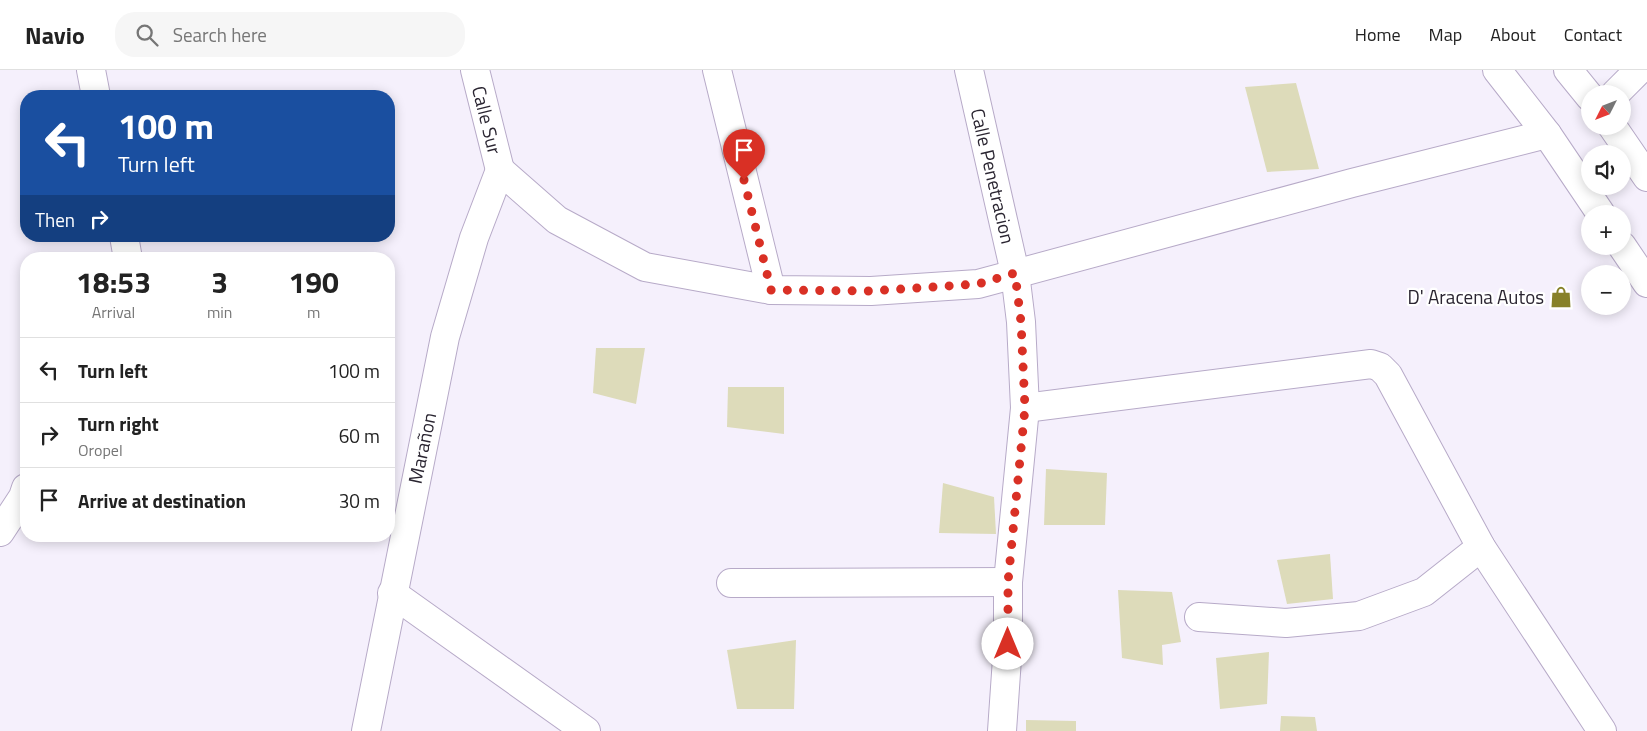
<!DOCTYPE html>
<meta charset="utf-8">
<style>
:root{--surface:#fff;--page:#f6f6f6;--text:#222;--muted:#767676;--line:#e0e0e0}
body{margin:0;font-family:"Titillium Web",sans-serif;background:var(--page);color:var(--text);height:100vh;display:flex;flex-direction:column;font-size:19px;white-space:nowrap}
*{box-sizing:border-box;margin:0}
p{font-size:16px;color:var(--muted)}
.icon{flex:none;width:28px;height:28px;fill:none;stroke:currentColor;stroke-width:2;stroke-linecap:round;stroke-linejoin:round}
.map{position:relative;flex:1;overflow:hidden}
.side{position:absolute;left:20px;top:182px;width:375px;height:290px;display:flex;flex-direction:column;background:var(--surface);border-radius:20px;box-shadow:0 2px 12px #0003}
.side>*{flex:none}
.banner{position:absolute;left:20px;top:20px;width:375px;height:152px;border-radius:20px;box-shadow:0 2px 12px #0003;background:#1a4fa0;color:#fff;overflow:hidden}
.needle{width:32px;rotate:228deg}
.controls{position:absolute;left:1581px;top:15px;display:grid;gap:10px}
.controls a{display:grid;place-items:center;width:50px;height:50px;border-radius:50%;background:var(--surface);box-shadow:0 2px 12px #0003;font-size:25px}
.pin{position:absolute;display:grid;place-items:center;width:42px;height:42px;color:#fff;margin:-51px -21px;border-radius:50% 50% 50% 0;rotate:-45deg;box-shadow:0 0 5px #0007}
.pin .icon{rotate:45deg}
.me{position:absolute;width:55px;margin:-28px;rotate:0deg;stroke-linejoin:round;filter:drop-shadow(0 0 4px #0008)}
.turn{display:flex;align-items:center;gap:18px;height:105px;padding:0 15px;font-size:22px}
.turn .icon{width:65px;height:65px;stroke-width:2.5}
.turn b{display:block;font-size:35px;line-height:42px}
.then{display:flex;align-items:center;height:48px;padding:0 15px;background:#0003;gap:10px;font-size:19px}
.eta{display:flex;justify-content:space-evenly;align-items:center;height:85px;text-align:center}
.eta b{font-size:30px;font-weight:700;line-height:35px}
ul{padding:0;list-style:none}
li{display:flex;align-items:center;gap:15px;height:65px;padding:0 15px;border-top:1px solid var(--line)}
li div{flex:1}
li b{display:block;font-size:19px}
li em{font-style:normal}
header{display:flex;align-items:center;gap:30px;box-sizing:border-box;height:70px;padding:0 25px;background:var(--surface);border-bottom:1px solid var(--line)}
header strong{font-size:24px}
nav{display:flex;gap:28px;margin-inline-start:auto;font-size:18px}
.search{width:350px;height:45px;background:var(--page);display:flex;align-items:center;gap:12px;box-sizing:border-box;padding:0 18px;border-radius:20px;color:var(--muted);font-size:19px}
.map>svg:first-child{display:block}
.building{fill:#dddbba}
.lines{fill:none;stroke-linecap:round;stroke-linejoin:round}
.minor-casing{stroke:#b7aac8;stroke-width:30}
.major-casing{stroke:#b7aac8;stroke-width:30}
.minor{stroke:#fff;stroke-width:28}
.major{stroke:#fff;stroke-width:28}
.route{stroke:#d93025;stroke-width:9;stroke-dasharray:0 16.2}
.labels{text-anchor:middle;stroke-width:4.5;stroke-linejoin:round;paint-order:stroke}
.street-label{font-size:19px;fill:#2a2531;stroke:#fff}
.poi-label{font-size:19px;fill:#2a2531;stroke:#fff;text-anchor:end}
</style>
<header>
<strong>Navio</strong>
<div class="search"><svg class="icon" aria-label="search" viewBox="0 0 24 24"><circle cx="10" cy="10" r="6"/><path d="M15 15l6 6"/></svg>Search here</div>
<nav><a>Home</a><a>Map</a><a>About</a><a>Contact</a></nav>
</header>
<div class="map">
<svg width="1647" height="661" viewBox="0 0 1647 661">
<rect width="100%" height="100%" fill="#f5f0fc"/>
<g class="building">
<polygon points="1296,13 1319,99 1267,102 1245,17"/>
<polygon points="596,278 645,278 636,334 593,323"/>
<polygon points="728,317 784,317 784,364 727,357"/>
<polygon points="1046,399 1107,403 1105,455 1044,455"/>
<polygon points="943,413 994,427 996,464 939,463"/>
<polygon points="1330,484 1333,529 1287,534 1277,490"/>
<polygon points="1118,520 1172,522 1181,572 1162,575 1163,595 1122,588"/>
<polygon points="796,570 794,639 737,639 727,580"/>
<polygon points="1269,582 1267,634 1220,639 1216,588"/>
<polygon points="1281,646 1315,647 1317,661 1280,661"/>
<polygon points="1026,650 1076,651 1076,661 1026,661"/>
</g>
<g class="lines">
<g class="minor-casing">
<g id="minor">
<polyline points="91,0 96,26"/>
<polyline points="475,0 500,100"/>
<polyline points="717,0 771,220"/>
<polyline points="969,0 1015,203 1021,252 1025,338 1008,512 1008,574 1002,661"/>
<polyline points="1615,24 1639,0"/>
<polyline points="500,100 557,150 645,197 771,220 871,221 978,214 1352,113 1547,64"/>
<polyline points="124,166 128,189"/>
<polyline points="1025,338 1371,294 1380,297 1388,305 1481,477 1602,661"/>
<polyline points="0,462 23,427 26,418"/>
<polyline points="731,513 1008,512"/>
<polyline points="392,523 586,661"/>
<polyline points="1199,547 1286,553 1359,546 1424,522 1481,477"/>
<polyline points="366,661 445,267 474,168 500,100"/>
</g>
</g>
<g class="major-casing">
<g id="major">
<polyline points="1497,0 1547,64 1601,144"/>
<polyline points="1568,0 1590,27"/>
<polyline points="1612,56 1647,107"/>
<polyline points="1622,176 1647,213"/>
</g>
</g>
<use href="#minor" class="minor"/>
<use href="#major" class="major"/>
</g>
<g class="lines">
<polyline class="route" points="744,110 771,220 871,221 978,214 1015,203 1021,252 1025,338 1008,512 1008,574"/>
</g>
<defs>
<g id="shop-bare" transform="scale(1.725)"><path d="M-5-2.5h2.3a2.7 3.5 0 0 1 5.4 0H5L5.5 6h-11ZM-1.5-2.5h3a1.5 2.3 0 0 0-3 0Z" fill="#878129" stroke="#fff" stroke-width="2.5" paint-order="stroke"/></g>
</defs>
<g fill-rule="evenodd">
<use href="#shop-bare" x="1561" y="227"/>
</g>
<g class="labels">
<g class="street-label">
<text transform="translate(487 50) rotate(76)" y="7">Calle Sur</text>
<text transform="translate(993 106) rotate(77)" y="7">Calle Penetracion</text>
<text transform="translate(422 378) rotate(-78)" y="7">Marañon</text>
</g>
<g class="poi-label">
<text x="1544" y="234">D' Aracena Autos</text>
</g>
</g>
</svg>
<div class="controls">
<a><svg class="needle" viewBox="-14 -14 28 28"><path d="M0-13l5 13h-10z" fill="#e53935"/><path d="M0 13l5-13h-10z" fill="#767676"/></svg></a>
<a><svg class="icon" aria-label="sound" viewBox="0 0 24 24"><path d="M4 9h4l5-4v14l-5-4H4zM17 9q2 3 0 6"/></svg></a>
<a>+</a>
<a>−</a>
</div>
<div class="pin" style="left:744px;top:110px;background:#d93025"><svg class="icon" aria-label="arrive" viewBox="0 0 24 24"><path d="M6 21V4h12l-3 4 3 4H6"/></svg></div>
<svg class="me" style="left:1008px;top:574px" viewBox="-20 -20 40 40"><circle r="19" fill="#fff"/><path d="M0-13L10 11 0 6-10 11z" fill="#d93025"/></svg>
<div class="banner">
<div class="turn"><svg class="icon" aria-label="left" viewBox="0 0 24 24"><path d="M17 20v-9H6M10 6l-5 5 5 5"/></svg><div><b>100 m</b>Turn left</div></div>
<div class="then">Then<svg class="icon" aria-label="right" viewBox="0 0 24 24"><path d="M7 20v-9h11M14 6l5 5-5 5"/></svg></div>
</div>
<section class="side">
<div class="eta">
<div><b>18:53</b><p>Arrival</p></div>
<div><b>3</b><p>min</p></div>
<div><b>190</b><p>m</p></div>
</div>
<ul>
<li><svg class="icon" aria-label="left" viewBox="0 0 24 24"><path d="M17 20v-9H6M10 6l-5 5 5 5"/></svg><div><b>Turn left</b></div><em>100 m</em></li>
<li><svg class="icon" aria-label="right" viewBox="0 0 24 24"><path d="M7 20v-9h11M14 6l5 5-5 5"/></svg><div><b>Turn right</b><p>Oropel</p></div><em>60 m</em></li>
<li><svg class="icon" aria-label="arrive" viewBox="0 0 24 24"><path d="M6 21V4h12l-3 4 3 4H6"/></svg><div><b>Arrive at destination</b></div><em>30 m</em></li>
</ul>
</section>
</div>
